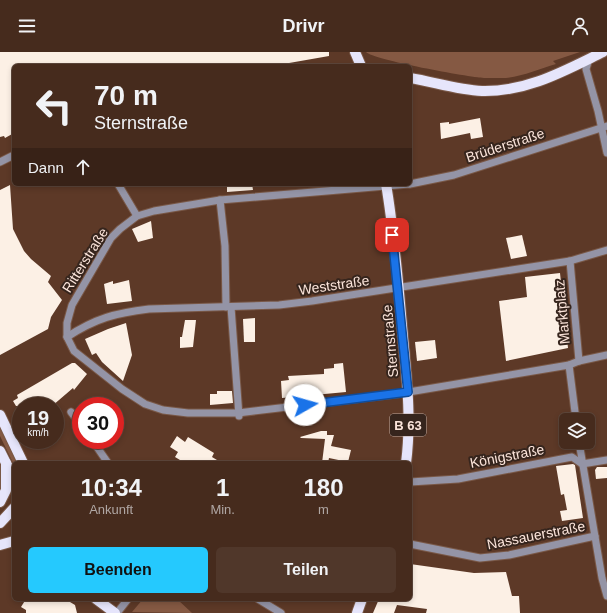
<!DOCTYPE html>
<html lang="de">
<meta charset="utf-8">
<style>
:root{--surface:#462b1d;--page:#50372a;--text:#f1f3f6;--muted:#b0a7a4;--line:#5e473b;--accent:#25c9fe}
body{margin:0;font-family:Helvetica,sans-serif;background:var(--page);color:var(--text);height:100vh;display:flex;flex-direction:column;font-size:15px;white-space:nowrap}
*{box-sizing:border-box;margin:0}
p{font-size:13px;color:var(--muted)}
.icon{flex:none;width:22px;height:22px;fill:none;stroke:currentColor;stroke-width:2;stroke-linecap:round;stroke-linejoin:round}
.map{position:relative;flex:1;overflow:hidden}
.details{position:absolute;left:12px;top:409px;width:400px;height:140px;display:flex;flex-direction:column;background:var(--surface);border-radius:6px;box-shadow:0 2px 6px #0003,0 0 0 1px var(--line)}
.details>*{flex:none}
.banner{position:absolute;left:12px;top:12px;width:400px;height:122px;border-radius:6px;box-shadow:0 2px 6px #0003,0 0 0 1px var(--line);background:#462b1d;color:var(--text);overflow:hidden}
.fabs{position:absolute;left:559px;top:361px;display:grid;gap:8px}
.fabs a{display:grid;place-items:center;width:36px;height:36px;border-radius:6px;background:var(--surface);box-shadow:0 2px 6px #0003,0 0 0 1px var(--line);font-size:20px}
.speed{position:absolute;left:12px;top:345px;display:flex;gap:8px;font-size:20px;font-weight:700;text-align:center}
.speed>*{display:grid;place-content:center;width:52px;height:52px;border-radius:50%;background:var(--surface);box-shadow:0 2px 6px #0003,0 0 0 1px var(--line);line-height:1}
.speed small{font-size:10px;font-weight:400}
.speed .limit{border:6px solid #d22;background:#fff;color:#111}
.pin{position:absolute;display:grid;place-items:center;width:34px;height:34px;color:#fff;margin:-17px;border-radius:8px;box-shadow:0 2px 6px #0006}
.me{position:absolute;width:44px;margin:-22px;rotate:83deg;stroke-linejoin:round;filter:drop-shadow(0 0 3px #0008)}
.turn{display:flex;align-items:center;gap:14px;height:84px;padding:0 16px;font-size:18px}
.turn .icon{width:52px;height:52px;stroke-width:2.5}
.turn b{display:block;font-size:28px;line-height:34px}
.then{display:flex;align-items:center;height:38px;padding:0 16px;background:#0003;gap:8px;font-size:15px}
.eta{display:flex;justify-content:space-evenly;align-items:center;height:68px;text-align:center}
.eta b{font-size:24px;font-weight:700;line-height:28px}
.action{display:flex;gap:8px;margin-top:auto;padding:8px 16px}
.action a{flex:1;height:46px;border-radius:6px;background:var(--accent);color:#111;font-size:16px;font-weight:700;line-height:46px;text-align:center}
.action a+a{background:var(--page);color:var(--text)}
header{display:flex;justify-content:space-between;align-items:center;height:52px;padding:0 16px;background:var(--surface);font-size:18px;font-weight:700}
.map>svg:first-child{display:block}
.green{fill:#855943}
.building{fill:#fcf0e5}
.lines{fill:none;stroke-linecap:round;stroke-linejoin:round}
.minor-casing{stroke:#795847;stroke-width:9}
.major-casing{stroke:#795847;stroke-width:12}
.minor{stroke:#9494a6;stroke-width:7}
.major{stroke:#e6e5fb;stroke-width:10}
.route-casing{stroke:#114b97;stroke-width:10}
.route{stroke:#1a73e8;stroke-width:7}
.labels{text-anchor:middle;stroke-width:4;stroke-linejoin:round;paint-order:stroke}
.shield{fill:#36251d;stroke:#c0aba1;stroke-width:1}
.shield-label{font-size:13px;font-weight:bold;fill:#fbe4da}
.street-label{font-size:14px;fill:#fbe4da;stroke:#36251d}
</style>
<header><svg class="icon" aria-label="menu" viewBox="0 0 24 24"><path d="M4 6h16M4 12h16M4 18h16"/></svg>Drivr<svg class="icon" aria-label="person" viewBox="0 0 24 24"><circle cx="12" cy="8" r="4"/><path d="M4 21q1-7 8-7t8 7"/></svg></header>
<div class="map">
<svg width="607" height="561" viewBox="0 0 607 561">
<rect width="100%" height="100%" fill="#5d3927"/>
<g class="green">
<path d="M366,0H580L553,9L556,12C540,17 523,24 506,26C499,26 491,26 484,26C469,25 373,8 366,0Z"/>
<polygon points="0,374 18,411 14,411 14,413 0,384"/>
<polygon points="143,547 177,547 192,561 132,560"/>
</g>
<g class="building">
<polygon points="0,0 329,0 329,4 272,14 14,14 14,81 5,86 4,84 0,85"/>
<polygon points="480,66 483,85 471,87 470,81 441,87 440,71 449,70 449,72"/>
<polygon points="227,132 252,132 253,138 227,140"/>
<polygon points="10,133 13,177 24,199 31,207 51,224 48,230 62,248 51,265 48,277 0,303 0,138"/>
<polygon points="151,169 153,186 138,190 132,177"/>
<polygon points="522,183 527,204 511,207 506,186"/>
<polygon points="560,221 568,296 506,309 499,249 527,245 525,225"/>
<polygon points="129,228 132,249 107,252 104,232 113,229 113,232"/>
<polygon points="255,266 255,290 244,290 243,267"/>
<polygon points="185,268 196,268 193,295 180,296 180,285 182,285"/>
<polygon points="126,271 132,303 123,329 102,310 96,301 92,303 85,287 108,277"/>
<polygon points="435,288 437,306 417,309 415,290"/>
<polygon points="72,311 75,311 87,322 74,338 73,336 52,354 16,354 13,349 18,346 17,343"/>
<polygon points="343,311 346,340 282,346 281,329 289,328 288,324 324,322 324,317 334,316 334,312"/>
<polygon points="217,339 232,339 233,351 210,353 210,342 217,342"/>
<polygon points="321,379 327,379 327,383 334,383 331,394 351,398 348,410 329,406 328,411 322,411 325,387 301,386 300,385"/>
<polygon points="177,384 185,390 188,385 214,401 212,405 222,411 185,411 175,405 178,400 170,395"/>
<polygon points="573,412 575,413 583,466 562,469 560,459 567,458 564,442 561,443 556,414"/>
<polygon points="597,415 607,415 607,426 596,427 595,418"/>
<polygon points="410,512 474,521 506,520 512,544 519,544 520,561 426,561 427,557 397,553 394,561 373,561 379,547 410,547"/>
<polygon points="26,547 65,547 75,553 77,561 26,561 26,558 21,555"/>
</g>
<g class="lines">
<g class="minor-casing">
<g id="minor">
<polyline points="589,7 586,17 598,59 607,101"/>
<polyline points="0,110 14,103"/>
<polyline points="118,132 137,164"/>
<polyline points="409,132 220,148 154,159 137,164 120,177 111,186 72,253 67,271 67,285 74,299 122,337 145,352 163,358 188,361 238,361 397,342 569,313 579,309 607,303"/>
<polyline points="410,132 454,123 607,74"/>
<polyline points="220,148 225,194 226,255"/>
<polyline points="570,209 579,309"/>
<polyline points="231,255 239,364"/>
<path d="M67,285C96,266 116,261 149,257L279,253L312,249L570,209L607,198"/>
<polyline points="569,313 576,368"/>
<polyline points="71,360 81,373"/>
<polyline points="92,388 108,411"/>
<polyline points="579,390 602,526 607,544"/>
<polyline points="410,430 458,427 572,405 582,412 607,408"/>
<polyline points="410,492 480,506 509,503 595,484"/>
<polyline points="258,547 281,561"/>
<polyline points="117,561 128,547"/>
</g>
</g>
<g class="major-casing">
<g id="major">
<polyline points="355,0 361,14"/>
<path d="M410,26C434,30 458,38 482,39C527,40 564,19 603,0"/>
<path d="M386,132C394,179 398,227 402,274C406,320 412,365 406,411"/>
<polyline points="0,363 23,411"/>
<polyline points="0,399 14,427"/>
<polyline points="0,450 6,438 6,411"/>
<polyline points="0,471 14,456"/>
<polyline points="0,493 14,489"/>
<polyline points="96,547 115,561"/>
<polyline points="357,561 362,547"/>
</g>
</g>
<use href="#minor" class="minor"/>
<use href="#major" class="major"/>
</g>
<g class="lines">
<g class="route-casing">
<polyline id="route" points="305,353 408,340 392,183"/>
</g>
<use href="#route" class="route"/>
</g>
<g class="labels">
<rect class="shield" x="390" y="362" width="36" height="22" rx="3"/>
<g class="shield-label">
<text x="408" y="378">B 63</text>
</g>
<g class="street-label">
<text transform="translate(505 93) rotate(-18)" y="5">Brüderstraße</text>
<text transform="translate(85 208) rotate(-58)" y="5">Ritterstraße</text>
<text transform="translate(334 233) rotate(-8)" y="5">Weststraße</text>
<text transform="translate(562 260) rotate(-95)" y="5">Marktplatz</text>
<text transform="translate(390 289) rotate(-95)" y="5">Sternstraße</text>
<text transform="translate(507 404) rotate(-11)" y="5">Königstraße</text>
<text transform="translate(536 483) rotate(-11)" y="5">Nassauerstraße</text>
</g>
</g>
</svg>
<div class="fabs">
<a><svg class="icon" aria-label="layers" viewBox="0 0 24 24"><path d="M12 4l9 5-9 5-9-5zM3 14l9 5 9-5"/></svg></a>
</div>
<div class="speed"><div>19<small>km/h</small></div><div class="limit">30</div></div>
<div class="pin" style="left:392px;top:183px;background:#d93025"><svg class="icon" aria-label="arrive" viewBox="0 0 24 24"><path d="M6 21V4h12l-3 4 3 4H6"/></svg></div>
<svg class="me" style="left:305px;top:353px" viewBox="-20 -20 40 40"><circle r="19" fill="#fff"/><path d="M0-13L10 11 0 6-10 11z" fill="#1a73e8"/></svg>
<div class="banner">
<div class="turn"><svg class="icon" aria-label="left" viewBox="0 0 24 24"><path d="M17 20v-9H6M10 6l-5 5 5 5"/></svg><div><b>70 m</b>Sternstraße</div></div>
<div class="then">Dann<svg class="icon" aria-label="ahead" viewBox="0 0 24 24"><path d="M12 20V5M6 11l6-6 6 6"/></svg></div>
</div>
<section class="details">
<div class="eta">
<div><b>10:34</b><p>Ankunft</p></div>
<div><b>1</b><p>Min.</p></div>
<div><b>180</b><p>m</p></div>
</div>
<div class="action"><a>Beenden</a><a>Teilen</a></div>
</section>
</div>
